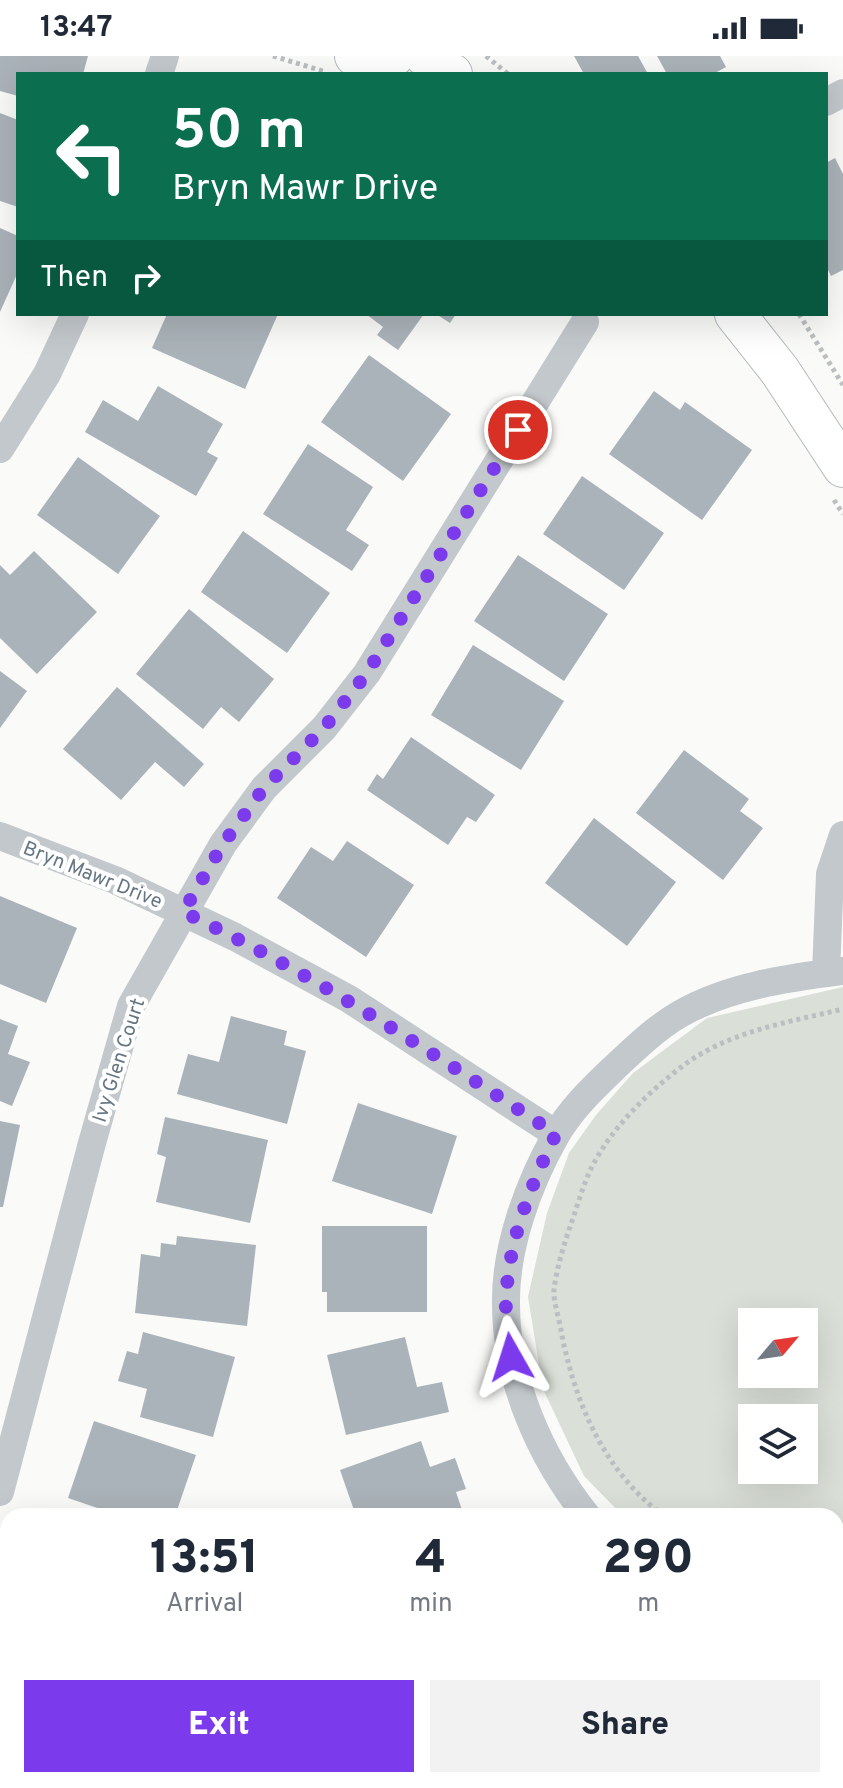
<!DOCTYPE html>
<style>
:root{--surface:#fff;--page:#f2f2f3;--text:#1f2937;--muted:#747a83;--accent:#7c3aed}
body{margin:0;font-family:Overpass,sans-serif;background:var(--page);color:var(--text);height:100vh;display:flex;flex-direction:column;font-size:30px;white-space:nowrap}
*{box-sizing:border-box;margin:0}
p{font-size:26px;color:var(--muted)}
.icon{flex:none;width:44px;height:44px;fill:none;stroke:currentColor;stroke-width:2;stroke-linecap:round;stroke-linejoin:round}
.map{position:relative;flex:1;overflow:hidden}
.drawer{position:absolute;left:0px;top:1452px;width:844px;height:280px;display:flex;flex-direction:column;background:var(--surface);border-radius:24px 24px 0 0;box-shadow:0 8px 32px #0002}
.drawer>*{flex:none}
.hud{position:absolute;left:16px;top:16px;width:812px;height:244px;border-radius:0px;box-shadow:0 8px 32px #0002;background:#0b6e4f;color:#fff;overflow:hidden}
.needle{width:52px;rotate:61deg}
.tools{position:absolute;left:738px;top:1252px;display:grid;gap:16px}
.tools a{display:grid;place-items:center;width:80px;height:80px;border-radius:0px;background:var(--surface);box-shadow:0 8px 32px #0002;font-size:40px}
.pin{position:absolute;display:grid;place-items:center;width:68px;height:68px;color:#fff;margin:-34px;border:4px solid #fff;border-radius:50%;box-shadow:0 2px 8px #0007}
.me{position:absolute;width:88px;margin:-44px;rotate:354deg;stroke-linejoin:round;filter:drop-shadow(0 0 6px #0008)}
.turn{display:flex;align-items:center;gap:28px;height:168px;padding:0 24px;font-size:36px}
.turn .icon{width:104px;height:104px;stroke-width:2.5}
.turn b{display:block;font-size:56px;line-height:68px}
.then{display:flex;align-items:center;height:76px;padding:0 24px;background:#0003;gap:16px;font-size:30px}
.eta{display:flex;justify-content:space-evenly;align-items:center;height:136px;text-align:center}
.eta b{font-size:48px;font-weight:800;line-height:56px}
.cta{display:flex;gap:16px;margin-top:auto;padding:16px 24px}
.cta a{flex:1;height:92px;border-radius:0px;background:var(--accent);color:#fff;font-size:32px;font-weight:800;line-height:92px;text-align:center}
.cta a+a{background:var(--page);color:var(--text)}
.status{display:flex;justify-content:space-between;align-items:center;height:56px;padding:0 40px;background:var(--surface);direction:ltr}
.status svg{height:22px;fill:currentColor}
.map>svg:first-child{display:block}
.green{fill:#dadfd7;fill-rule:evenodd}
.building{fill:#aab3b9}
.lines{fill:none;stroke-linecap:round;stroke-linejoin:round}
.secondary-casing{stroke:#b3babf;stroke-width:42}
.path{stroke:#bbbfc2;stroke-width:5;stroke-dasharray:4 4;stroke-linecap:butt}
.street{stroke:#c3c8cc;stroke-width:28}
.secondary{stroke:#fff;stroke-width:40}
.route{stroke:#7c3aed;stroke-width:14;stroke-dasharray:0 25.2}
.labels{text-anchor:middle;stroke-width:8;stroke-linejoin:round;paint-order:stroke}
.street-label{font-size:20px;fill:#657683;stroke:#fff}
</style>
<div class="status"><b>13:47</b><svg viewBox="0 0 49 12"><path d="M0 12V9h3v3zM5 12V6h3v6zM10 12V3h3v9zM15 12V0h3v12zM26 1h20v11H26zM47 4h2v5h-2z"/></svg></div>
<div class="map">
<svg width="843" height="1732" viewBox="0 0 843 1732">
<rect width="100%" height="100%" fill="#fafaf8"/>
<path class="green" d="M843,931V1552L836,1553V1460H623L584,1420L543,1333L528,1241L547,1157L569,1097L596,1059L633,1017L707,962ZM752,1266H804V1318H752ZM752,1362H804V1414H752Z"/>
<g class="building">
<polygon points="0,0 88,0 83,18 18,18 18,40 0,35"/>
<polygon points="574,0 638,0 648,18 584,18"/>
<polygon points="657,0 720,0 726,11 713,18 667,18"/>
<polygon points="0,57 18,64 18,151 0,145"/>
<polygon points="835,102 843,118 843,214 831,220 826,210 826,107"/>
<polygon points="0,172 18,180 18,216 0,256"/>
<polygon points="167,258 278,258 245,333 152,292"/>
<polygon points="366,258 424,258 398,294 377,279 383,271"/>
<polygon points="436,258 456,258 450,267"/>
<polygon points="369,299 451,358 403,425 321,366"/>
<polygon points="158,330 223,368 207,396 218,402 196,440 85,376 103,344 138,365"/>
<polygon points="654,335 680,354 685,346 752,394 702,464 609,398"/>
<polygon points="308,388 373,431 346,474 369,489 352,515 263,458"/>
<polygon points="78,401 160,460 118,518 37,459"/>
<polygon points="582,420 664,477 624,534 543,478"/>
<polygon points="243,475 330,537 287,597 201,536"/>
<polygon points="34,495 97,556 37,618 0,582 0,509 10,519"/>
<polygon points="518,499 608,558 564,625 474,565"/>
<polygon points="189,553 274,623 239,666 221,651 203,673 136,618"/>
<polygon points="473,589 564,645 521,714 431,659"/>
<polygon points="0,615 27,635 0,672"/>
<polygon points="117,631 204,708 184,731 155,706 121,744 63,693"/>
<polygon points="411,681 495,739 476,766 467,761 448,789 367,734 377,718 383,723"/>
<polygon points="684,694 749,743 740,755 763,772 723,824 636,757"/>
<polygon points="594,762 676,826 627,890 545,827"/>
<polygon points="347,785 414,829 366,901 277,842 311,791 333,805"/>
<polygon points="0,840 77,872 46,947 0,928"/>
<polygon points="231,960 287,975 284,989 306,995 287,1068 177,1038 188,998 219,1006"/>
<polygon points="0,963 18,970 8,998 30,1006 12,1050 0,1045"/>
<polygon points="358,1047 457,1080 432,1158 332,1125"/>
<polygon points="165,1061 268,1084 250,1167 156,1146 166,1101 157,1098"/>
<polygon points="0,1065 20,1069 3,1151 0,1151"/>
<polygon points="322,1170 427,1170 427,1256 327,1256 327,1236 322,1236"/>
<polygon points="177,1180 256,1189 247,1270 135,1257 141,1198 160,1201 161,1187 176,1189"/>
<polygon points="143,1276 235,1301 213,1381 140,1361 147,1333 118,1325 127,1295 138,1298"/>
<polygon points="405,1281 417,1331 442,1326 449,1356 346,1379 327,1299"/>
<polygon points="94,1365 196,1399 175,1460 121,1460 68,1442"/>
<polygon points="421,1385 430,1411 455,1402 466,1433 456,1436 463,1457 455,1460 356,1460 340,1414"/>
<polygon points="416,1724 516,1724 520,1732 420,1732"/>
<polygon points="692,1724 750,1724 754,1732 697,1732"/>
</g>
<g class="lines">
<g class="secondary-casing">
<g id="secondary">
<polyline points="355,0 381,3 394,0"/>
<polyline points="425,0 452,18"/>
<polyline points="735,258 780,315 843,411"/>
</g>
</g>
<g class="path">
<polyline points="273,0 326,16"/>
<polyline points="486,0 508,18"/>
<polyline points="799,258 843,329"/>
<polyline points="834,444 843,458"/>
<path d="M664,1460C604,1416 574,1345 561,1274C559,1261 553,1245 554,1233C557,1211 564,1188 571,1168C577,1151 582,1133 589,1117C608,1075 648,1036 684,1009C730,975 789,966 843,953"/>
<polyline points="836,1539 843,1541"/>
<polyline points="0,1653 8,1668"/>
<polyline points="0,1679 8,1680"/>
</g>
<g class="street">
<polyline points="159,18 165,0"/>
<polyline points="826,46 843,37"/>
<polyline points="0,393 47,318 75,258"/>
<polyline points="0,780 115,824 235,881 349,943 556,1078"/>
<polyline points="826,917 830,818 843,779"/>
<polyline points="0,1436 92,1087 131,950 223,788 264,732 324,672 367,617 585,266"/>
<path d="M587,1460C540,1401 506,1324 506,1248C505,1192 528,1129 555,1081C569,1055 593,1032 614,1012C634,993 656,972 680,958C729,930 788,922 843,915"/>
<polyline points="836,1578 843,1579"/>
<polyline points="605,1724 609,1732"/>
<polyline points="0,1728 22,1732"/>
<polyline points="94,1732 148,1728 163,1724"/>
</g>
<use href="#secondary" class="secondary"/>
</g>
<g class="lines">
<path class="route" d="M511,1301C509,1283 505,1263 506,1245C508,1186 530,1131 556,1078C433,998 316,919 183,856L223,788L264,732L324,672L367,617L518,374"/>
</g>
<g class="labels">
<g class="street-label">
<text transform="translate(93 818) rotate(22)" y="7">Bryn Mawr Drive</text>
<text transform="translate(118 1004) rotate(-72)" y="7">Ivy Glen Court</text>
</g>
</g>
</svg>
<div class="tools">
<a><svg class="needle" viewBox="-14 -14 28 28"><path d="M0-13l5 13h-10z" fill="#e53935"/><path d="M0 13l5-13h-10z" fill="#747a83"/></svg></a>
<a><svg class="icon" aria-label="layers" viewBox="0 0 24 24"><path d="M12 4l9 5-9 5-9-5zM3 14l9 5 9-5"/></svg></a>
</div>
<div class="pin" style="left:518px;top:374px;background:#d93025"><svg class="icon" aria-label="arrive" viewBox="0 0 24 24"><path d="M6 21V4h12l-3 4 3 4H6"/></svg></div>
<svg class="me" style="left:511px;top:1301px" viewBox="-20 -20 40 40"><path d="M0-17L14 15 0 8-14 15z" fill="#7c3aed" stroke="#fff" stroke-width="4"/></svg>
<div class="hud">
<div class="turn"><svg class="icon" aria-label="left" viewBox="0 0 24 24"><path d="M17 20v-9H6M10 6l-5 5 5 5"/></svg><div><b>50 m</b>Bryn Mawr Drive</div></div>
<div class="then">Then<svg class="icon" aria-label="right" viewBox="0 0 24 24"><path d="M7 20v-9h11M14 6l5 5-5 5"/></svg></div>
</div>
<section class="drawer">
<div class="eta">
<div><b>13:51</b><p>Arrival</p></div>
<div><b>4</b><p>min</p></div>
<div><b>290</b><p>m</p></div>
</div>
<div class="cta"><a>Exit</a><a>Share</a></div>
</section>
</div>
